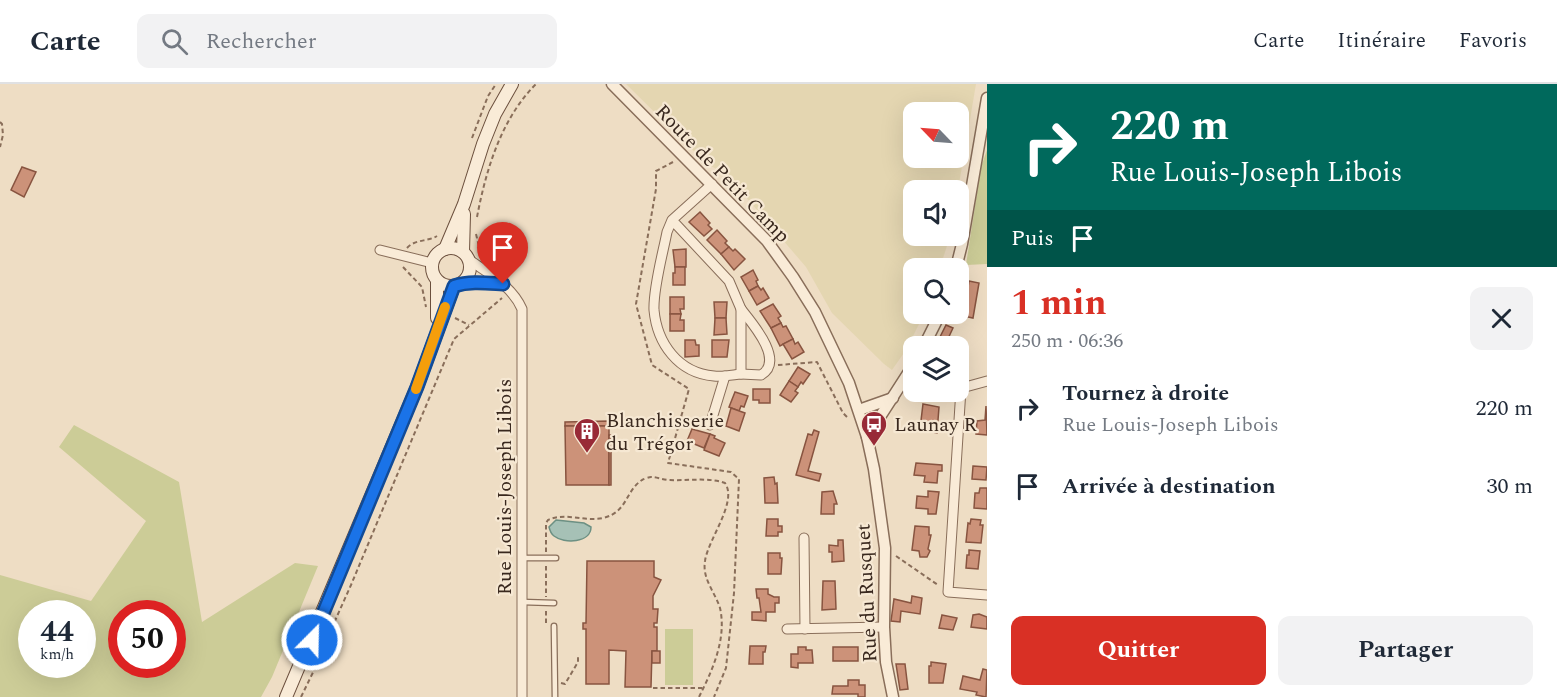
<!DOCTYPE html>
<html lang="fr">
<meta charset="utf-8">
<style>
:root{--surface:#fff;--page:#f2f2f3;--text:#1f2937;--muted:#747a83;--line:#e0e1e3;--accent:#d93025}
body{margin:0;font-family:Spectral,serif;background:var(--page);color:var(--text);height:100vh;display:flex;flex-direction:column;font-size:22px;white-space:nowrap}
*{box-sizing:border-box;margin:0}
p{font-size:20px;color:var(--muted)}
.icon{flex:none;width:33px;height:33px;fill:none;stroke:currentColor;stroke-width:2;stroke-linecap:round;stroke-linejoin:round}
.map{position:relative;flex:1;overflow:hidden}
.drawer{display:flex;flex-direction:column;background:var(--surface);width:570px}
.drawer>*{flex:none}
.top-card{background:#00695c;color:#fff;overflow:hidden}
.needle{width:39px;rotate:295deg}
.controls{position:absolute;left:903px;top:18px;display:grid;gap:12px}
.controls a{display:grid;place-items:center;width:66px;height:66px;border-radius:12px;background:var(--surface);box-shadow:0 6px 24px #0002;font-size:30px}
.speed{position:absolute;left:18px;top:516px;display:flex;gap:12px;font-size:30px;font-weight:700;text-align:center}
.speed>*{display:grid;place-content:center;width:78px;height:78px;border-radius:50%;background:var(--surface);box-shadow:0 6px 24px #0002;line-height:1}
.speed small{font-size:15px;font-weight:400}
.speed .limit{border:9px solid #d22;background:#fff;color:#111}
.pin{position:absolute;display:grid;place-items:center;width:51px;height:51px;color:#fff;margin:-62px -26px;border-radius:50% 50% 50% 0;rotate:-45deg;box-shadow:0 0 6px #0007}
.pin .icon{rotate:45deg}
.me{position:absolute;width:66px;margin:-33px;rotate:23deg;stroke-linejoin:round;filter:drop-shadow(0 0 4px #0008)}
.turn{display:flex;align-items:center;gap:21px;height:126px;padding:0 24px;font-size:27px}
.turn .icon{width:78px;height:78px;stroke-width:2.5}
.turn b{display:block;font-size:42px;line-height:51px}
.then{display:flex;align-items:center;height:57px;padding:0 24px;background:#0003;gap:12px;font-size:22px}
.round{display:grid;place-items:center;flex:none;width:63px;height:63px;border-radius:12px;background:var(--page)}
.summary{display:flex;align-items:center;justify-content:space-between;height:102px;padding:0 24px}
h1{font-size:36px;font-weight:700;line-height:45px;color:var(--accent)}
.action{display:flex;gap:12px;margin-top:auto;padding:12px 24px}
.action a{flex:1;height:69px;border-radius:12px;background:var(--accent);color:#fff;font-size:24px;font-weight:700;line-height:69px;text-align:center}
.action a+a{background:var(--page);color:var(--text)}
ul{padding:0;list-style:none}
li{display:flex;align-items:center;gap:18px;height:78px;padding:0 24px}
li div{flex:1}
li b{display:block;font-size:22px}
li em{font-style:normal}
header{display:flex;align-items:center;gap:36px;box-sizing:border-box;height:84px;padding:0 30px;background:var(--surface);border-bottom:2px solid var(--line)}
header strong{font-size:28px}
nav{display:flex;gap:33px;margin-inline-start:auto;font-size:21px}
.search{width:420px;height:54px;background:var(--page);display:flex;align-items:center;gap:15px;box-sizing:border-box;padding:0 21px;border-radius:12px;color:var(--muted);font-size:22px}
main{display:flex;flex:1;min-height:0}
.map>svg:first-child{display:block}
.farmland{fill:#e4d6b1;fill-rule:evenodd}
.green{fill:#cccc97;fill-rule:evenodd}
.water{fill:#a6c1b6;stroke:#6c9083;stroke-width:1.5}
.building{fill:#cc9279;stroke:#885440;stroke-width:1.5}
.lines{fill:none;stroke-linecap:round;stroke-linejoin:round}
.service-casing{stroke:#896e5a;stroke-width:7}
.minor-casing{stroke:#896e5a;stroke-width:11}
.tertiary-casing{stroke:#896e5a;stroke-width:13}
.secondary-casing{stroke:#6b4f3d;stroke-width:14}
.path{stroke:#896e5a;stroke-width:2;stroke-dasharray:4.5 3;stroke-linecap:butt}
.service{stroke:#f9ebd7;stroke-width:4.5}
.minor{stroke:#f9ebd7;stroke-width:9}
.tertiary{stroke:#f9ebd7;stroke-width:10}
.secondary{stroke:#f9ebd7;stroke-width:12}
.route-casing{stroke:#114b97;stroke-width:15}
.route{stroke:#1a73e8;stroke-width:10}
.slow{stroke:#f59e0b;stroke-width:10}
.labels{text-anchor:middle;stroke-width:4.5;stroke-linejoin:round;paint-order:stroke}
.street-label{font-size:20px;fill:#39281e;stroke:#f6e8d3}
.poi-label{font-size:20px;fill:#39281e;stroke:#f6e8d3;text-anchor:start}
</style>
<header>
<strong>Carte</strong>
<div class="search"><svg class="icon" aria-label="search" viewBox="0 0 24 24"><circle cx="10" cy="10" r="6"/><path d="M15 15l6 6"/></svg>Rechercher</div>
<nav><a>Carte</a><a>Itinéraire</a><a>Favoris</a></nav>
</header>
<main>
<div class="map">
<svg width="987" height="613" viewBox="0 0 987 613">
<rect width="100%" height="100%" fill="#eeddc4"/>
<path class="farmland" d="M626,0H976L958,106H914V152H950L940,184H914V230H924L906,266L892,286L884,280L832,229L806,183L726,90L707,80ZM914,28H958V74H914Z"/>
<g class="green">
<polygon points="987,66 987,180 966,181 981,83"/>
<path d="M74,341L179,398L202,538L295,479L318,482L272,593L261,613H0V491L91,517L146,437L59,363ZM32,530H82V580H32ZM122,530H172V580H122Z"/>
<rect x="665" y="545" width="28" height="56"/>
</g>
<path class="water" d="M556,436L584,439L591,443C591,459 564,460 554,452C551,450 550,447 549,443Z"/>
<g class="building">
<polygon points="22,83 36,88 24,113 11,106"/>
<polygon points="700,128 710,139 708,141 712,145 704,152 689,138"/>
<polygon points="717,146 727,157 725,159 729,163 721,170 707,156"/>
<polygon points="729,163 733,167 735,165 745,175 734,186 721,170"/>
<polygon points="686,165 686,183 675,183 673,166"/>
<polygon points="675,183 685,183 685,201 673,201 673,189 675,189"/>
<polygon points="753,186 758,196 756,197 758,202 749,207 741,193"/>
<polygon points="969,197 979,199 973,234 963,232"/>
<polygon points="758,202 761,206 763,204 769,214 757,221 749,207"/>
<polygon points="670,213 684,213 684,225 680,225 681,230 670,230"/>
<polygon points="714,218 727,218 726,234 715,234"/>
<polygon points="773,220 781,232 778,234 781,239 771,244 760,227"/>
<polygon points="670,230 681,230 680,236 684,236 684,247 670,247"/>
<polygon points="715,234 726,234 727,250 714,251"/>
<polygon points="781,239 783,243 786,242 793,255 780,262 771,244"/>
<polygon points="946,241 953,244 946,259 939,255"/>
<polygon points="793,255 795,260 798,258 804,268 792,275 783,260"/>
<polygon points="685,256 695,256 696,261 699,261 699,272 685,273"/>
<polygon points="712,256 729,256 727,273 712,273"/>
<polygon points="798,283 810,290 803,300 801,298 798,303 789,297"/>
<polygon points="789,297 798,303 795,307 798,309 791,318 780,311"/>
<polygon points="753,305 770,305 770,319 759,319 759,316 753,316"/>
<polygon points="735,308 748,312 744,323 741,322 739,327 729,323"/>
<polygon points="923,320 939,323 937,349 920,345"/>
<polygon points="986,322 987,351 976,350 977,337 985,336"/>
<polygon points="731,324 745,329 739,347 726,342"/>
<polygon points="609,337 609,342 565,342 565,338"/>
<polygon points="565,342 609,342 609,401 566,401"/>
<polygon points="692,345 710,350 704,364 687,357"/>
<polygon points="814,346 819,348 808,387 821,390 819,397 796,391 808,350 812,351"/>
<polygon points="710,350 715,352 714,354 725,359 719,372 704,366"/>
<rect x="609" y="351" width="2" height="50"/>
<polygon points="916,379 942,381 942,387 938,387 937,399 924,398 925,392 914,391"/>
<polygon points="973,382 987,383 986,396 972,395"/>
<polygon points="774,393 775,400 777,399 778,419 765,419 764,394"/>
<polygon points="980,404 987,404 987,425 974,424 975,409 979,409"/>
<polygon points="833,407 837,420 834,420 834,430 821,430 822,408"/>
<polygon points="928,407 939,408 936,430 928,430 928,425 916,424 917,412 928,413"/>
<polygon points="767,435 778,435 778,442 782,442 782,448 778,448 778,452 766,452"/>
<polygon points="971,435 981,436 980,441 983,441 981,459 966,458 968,439 970,440"/>
<polygon points="915,442 929,443 929,451 931,451 928,465 930,467 927,473 920,473 919,467 912,466"/>
<polygon points="838,456 843,456 844,477 832,478 832,468 829,468 829,461 838,462"/>
<polygon points="969,466 980,467 978,485 966,484 967,471 969,471"/>
<polygon points="768,469 780,469 780,474 782,474 781,490 768,490"/>
<polygon points="587,477 654,477 654,493 661,496 653,512 653,525 658,525 657,539 654,539 654,543 657,543 657,567 652,567 651,603 625,603 626,567 609,566 609,600 586,600 586,545 583,545 583,539 586,539"/>
<polygon points="823,497 835,497 836,525 822,526"/>
<polygon points="756,505 768,505 768,510 774,513 779,513 779,519 775,519 775,528 766,528 766,537 752,536 752,528 761,528 759,514 757,514"/>
<polygon points="912,512 922,514 920,530 901,527 900,538 891,537 894,515 911,519"/>
<polygon points="979,530 987,533 987,545 971,543 973,531"/>
<polygon points="942,531 957,534 953,546 939,544"/>
<polygon points="750,562 766,562 765,568 763,568 763,580 749,580"/>
<polygon points="798,563 806,563 806,566 812,566 813,579 798,579 798,584 791,583 791,570 798,570"/>
<rect x="833" y="563" width="25" height="14"/>
<rect x="652" y="567" width="8" height="12"/>
<polygon points="931,578 946,580 943,599 929,599 929,582 931,582"/>
<polygon points="896,580 905,580 908,605 900,606"/>
<polygon points="983,585 987,586 986,613 976,611 977,608 960,605 963,592 980,596"/>
<polygon points="848,596 859,596 859,601 865,601 865,613 858,613 858,610 832,610 833,602 848,602"/>
</g>
<g class="lines">
<g class="service-casing">
<g id="service">
<polyline points="522,474 556,474"/>
<polyline points="522,518 554,519"/>
<polyline points="554,542 555,613"/>
</g>
</g>
<g class="minor-casing">
<g id="minor">
<path d="M672,136L729,197L741,225V290C732,291 723,293 714,292C678,289 657,259 654,226C653,204 663,169 667,148L672,136L712,100"/>
<polyline points="380,166 432,179"/>
<path d="M468,175C488,189 512,202 522,225V613"/>
<polyline points="461,199 503,200"/>
<path d="M741,225C753,240 785,277 761,291L741,290"/>
<polyline points="958,305 987,297"/>
<polyline points="961,305 948,508 987,511"/>
<polyline points="710,341 725,292"/>
<polyline points="804,454 805,545"/>
<polyline points="787,545 884,543"/>
</g>
</g>
<g class="tertiary-casing">
<g id="tertiary">
<polyline points="612,0 767,157 793,193 815,228 849,299 867,353 874,385 885,464 884,543 886,578 893,613"/>
<polyline points="956,184 962,160 987,14"/>
<polyline points="924,262 940,230"/>
<polyline points="859,326 893,314"/>
<polyline points="867,353 914,280"/>
</g>
</g>
<g class="secondary-casing">
<g id="secondary">
<circle cx="451" cy="183" r="19"/>
<polyline points="445,165 464,120 483,60 495,30 512,0"/>
<polyline points="463,168 464,130"/>
<polyline points="437,234 437,197"/>
<polyline points="286,613 417,303 454,202"/>
</g>
</g>
<g class="path">
<polyline points="0,38 2,40 3,51 0,63"/>
<polyline points="472,54 488,12 496,0"/>
<polyline points="673,78 656,87 656,105 636,220 652,281 689,305 668,379 731,388 739,395 734,509 726,584 714,613"/>
<path d="M477,133C486,86 501,35 536,0"/>
<polyline points="476,150 481,171"/>
<path d="M407,164C415,155 427,158 437,152"/>
<polyline points="403,183 422,203 426,223"/>
<polyline points="455,234 469,241"/>
<polyline points="778,281 817,278 843,329 849,335"/>
<path d="M546,468V439L548,436C565,428 585,438 603,434C628,428 625,407 642,396C644,395 649,393 651,393C657,393 663,396 670,396C688,397 708,393 725,399C738,418 708,455 705,477C702,495 715,508 720,524C727,555 712,587 699,613"/>
<polyline points="896,472 938,501"/>
<polyline points="546,482 546,513"/>
<polyline points="546,527 546,540"/>
<polyline points="561,599 565,600 578,578 578,571"/>
<polyline points="653,604 704,604"/>
<polyline points="301,613 320,574 321,568 351,501 454,255 502,214"/>
</g>
<use href="#service" class="service"/>
<use href="#minor" class="minor"/>
<use href="#tertiary" class="tertiary"/>
<use href="#secondary" class="secondary"/>
</g>
<g class="lines">
<g class="route-casing">
<path id="route" d="M312,556L417,303L454,202C470,197 486,199 503,200"/>
</g>
<use href="#route" class="route"/>
<polyline class="slow" points="416,305 445,223"/>
</g>
<defs>
<g id="bus-pin" transform="scale(1.35)"><path d="M0 17L-7.5 6A9.5 9.5 0 1 1 7.5 6Z" fill="#982a37" stroke="#f6e8d3"/><path d="M-5-6H5V4H4V6H2V4H-2V6H-4V4H-5ZM-3.5-4V0h7V-4ZM-3.5 1.2v1.5H-2V1.2ZM2 1.2v1.5H3.5V1.2Z" fill="#fff"/></g>
<g id="building-pin" transform="scale(1.35)"><path d="M0 17L-7.5 6A9.5 9.5 0 1 1 7.5 6Z" fill="#982a37" stroke="#f6e8d3"/><path d="M-4-6H4V6H1V3H-1V6H-4ZM-2.5-4.3h1.7v1.8h-1.7ZM.8-4.3h1.7v1.8H.8ZM-2.5-1h1.7V.8h-1.7ZM.8-1h1.7V.8H.8Z" fill="#fff"/></g>
</defs>
<g fill-rule="evenodd">
<use href="#bus-pin" x="874" y="340"/>
<use href="#building-pin" x="587" y="347"/>
</g>
<g class="labels">
<g class="street-label">
<text transform="translate(723 89) rotate(46)" y="7">Route de Petit Camp</text>
<text transform="translate(504 403) rotate(-90)" y="7">Rue Louis-Joseph Libois</text>
<text transform="translate(866 509) rotate(-93)" y="7">Rue du Rusquet</text>
</g>
<g class="poi-label">
<text x="606" y="343">Blanchisserie<tspan x="606" dy="23">du Trégor</tspan></text>
<text x="894" y="347">Launay R</text>
</g>
</g>
</svg>
<div class="controls">
<a><svg class="needle" viewBox="-14 -14 28 28"><path d="M0-13l5 13h-10z" fill="#e53935"/><path d="M0 13l5-13h-10z" fill="#747a83"/></svg></a>
<a><svg class="icon" aria-label="sound" viewBox="0 0 24 24"><path d="M4 9h4l5-4v14l-5-4H4zM17 9q2 3 0 6"/></svg></a>
<a><svg class="icon" aria-label="search" viewBox="0 0 24 24"><circle cx="10" cy="10" r="6"/><path d="M15 15l6 6"/></svg></a>
<a><svg class="icon" aria-label="layers" viewBox="0 0 24 24"><path d="M12 4l9 5-9 5-9-5zM3 14l9 5 9-5"/></svg></a>
</div>
<div class="speed"><div>44<small>km/h</small></div><div class="limit">50</div></div>
<div class="pin" style="left:503px;top:200px;background:#d93025"><svg class="icon" aria-label="arrive" viewBox="0 0 24 24"><path d="M6 21V4h12l-3 4 3 4H6"/></svg></div>
<svg class="me" style="left:312px;top:556px" viewBox="-20 -20 40 40"><circle r="17" fill="#1a73e8" stroke="#fff" stroke-width="3"/><path d="M0-11L8 9 0 5-8 9z" fill="#fff"/></svg>
</div>
<section class="drawer">
<div class="top-card">
<div class="turn"><svg class="icon" aria-label="right" viewBox="0 0 24 24"><path d="M7 20v-9h11M14 6l5 5-5 5"/></svg><div><b>220 m</b>Rue Louis-Joseph Libois</div></div>
<div class="then">Puis<svg class="icon" aria-label="arrive" viewBox="0 0 24 24"><path d="M6 21V4h12l-3 4 3 4H6"/></svg></div>
</div>
<div class="summary"><div><h1>1 min</h1><p>250 m · 06:36</p></div><a class="round"><svg class="icon" aria-label="close" viewBox="0 0 24 24"><path d="M6 6l12 12M18 6L6 18"/></svg></a></div>
<ul>
<li><svg class="icon" aria-label="right" viewBox="0 0 24 24"><path d="M7 20v-9h11M14 6l5 5-5 5"/></svg><div><b>Tournez à droite</b><p>Rue Louis-Joseph Libois</p></div><em>220 m</em></li>
<li><svg class="icon" aria-label="arrive" viewBox="0 0 24 24"><path d="M6 21V4h12l-3 4 3 4H6"/></svg><div><b>Arrivée à destination</b></div><em>30 m</em></li>
</ul>
<div class="action"><a>Quitter</a><a>Partager</a></div>
</section>
</main>
